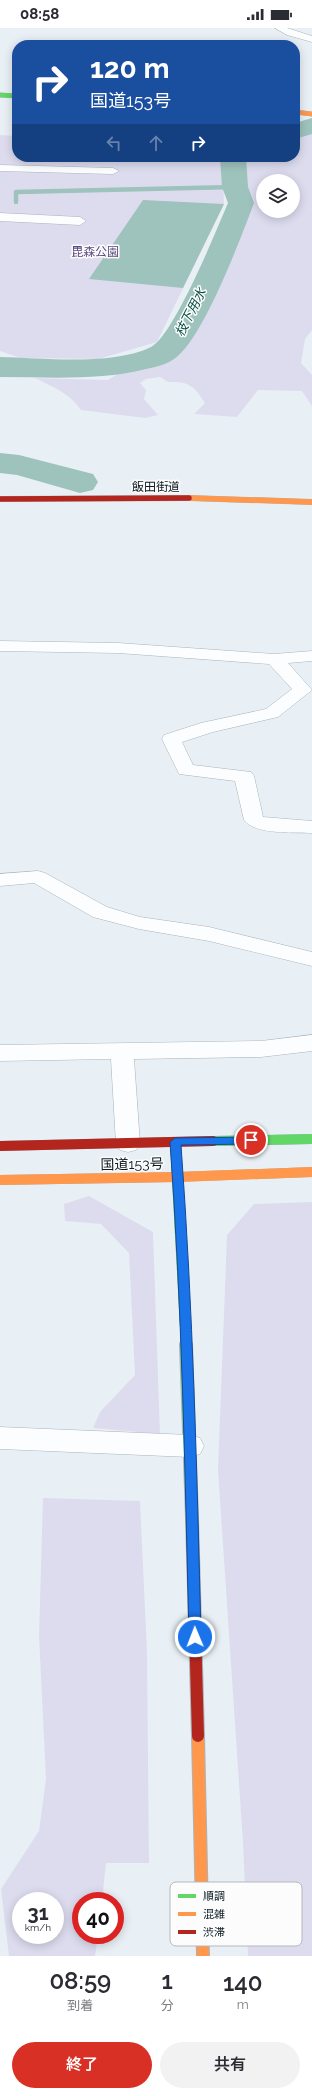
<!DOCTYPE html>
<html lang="ja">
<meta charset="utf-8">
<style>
:root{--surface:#fff;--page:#f2f2f3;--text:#2b2b33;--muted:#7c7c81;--accent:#d93025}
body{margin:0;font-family:Raleway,"Noto Sans JP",sans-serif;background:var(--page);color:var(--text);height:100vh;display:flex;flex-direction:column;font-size:15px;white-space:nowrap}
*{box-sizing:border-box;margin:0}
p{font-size:13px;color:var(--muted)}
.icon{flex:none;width:22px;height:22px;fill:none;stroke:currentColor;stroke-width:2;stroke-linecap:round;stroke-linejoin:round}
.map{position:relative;height:1928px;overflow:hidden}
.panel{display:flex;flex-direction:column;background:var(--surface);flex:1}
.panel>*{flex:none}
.guide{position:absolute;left:12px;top:12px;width:288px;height:122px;border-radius:16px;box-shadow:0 2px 10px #0003;background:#1a4fa0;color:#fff;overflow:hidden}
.controls{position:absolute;left:256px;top:146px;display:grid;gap:8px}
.controls a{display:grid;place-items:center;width:44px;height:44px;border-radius:50%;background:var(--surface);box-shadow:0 2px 10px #0003;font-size:20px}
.speed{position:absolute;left:12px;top:1864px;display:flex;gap:8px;font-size:20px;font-weight:700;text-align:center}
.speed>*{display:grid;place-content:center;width:52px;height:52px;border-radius:50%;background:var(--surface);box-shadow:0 2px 10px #0003;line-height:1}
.speed small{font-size:10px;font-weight:400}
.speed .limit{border:6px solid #d22;background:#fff;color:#111}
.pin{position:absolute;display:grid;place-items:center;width:34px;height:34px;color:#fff;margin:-17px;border:2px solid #fff;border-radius:50%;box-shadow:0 1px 4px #0007}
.me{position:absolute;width:44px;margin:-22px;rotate:359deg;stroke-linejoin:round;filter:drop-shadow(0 0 3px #0008)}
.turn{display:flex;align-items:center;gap:14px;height:84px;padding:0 12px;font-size:18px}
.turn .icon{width:52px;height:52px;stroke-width:2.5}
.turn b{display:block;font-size:28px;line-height:34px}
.lanes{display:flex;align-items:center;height:38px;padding:0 12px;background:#0003;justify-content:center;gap:20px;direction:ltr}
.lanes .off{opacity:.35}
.eta{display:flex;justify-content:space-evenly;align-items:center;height:68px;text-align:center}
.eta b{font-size:24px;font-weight:600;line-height:28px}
.button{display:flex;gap:8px;margin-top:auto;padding:8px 12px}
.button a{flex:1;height:46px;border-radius:24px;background:var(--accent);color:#fff;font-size:16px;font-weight:600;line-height:46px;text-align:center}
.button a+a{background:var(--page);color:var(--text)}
.status{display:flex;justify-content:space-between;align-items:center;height:28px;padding:0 20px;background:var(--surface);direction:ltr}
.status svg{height:11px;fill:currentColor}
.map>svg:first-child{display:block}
.green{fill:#dddcef;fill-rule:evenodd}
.water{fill:#9ec2bc}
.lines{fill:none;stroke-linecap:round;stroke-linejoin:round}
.stream{stroke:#9ec2bc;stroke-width:4.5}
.river{fill:#9ec2bc;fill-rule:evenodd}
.street-casing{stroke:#aab4ba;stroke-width:1}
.fast-far2-casing{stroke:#aab4ba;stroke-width:5}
.fast-far1-casing{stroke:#aab4ba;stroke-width:10}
.fast-casing{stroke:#aab4ba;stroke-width:14}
.slow-far3-casing{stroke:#aab4ba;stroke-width:5}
.slow-far2-casing{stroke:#aab4ba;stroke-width:6}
.slow-far1-casing{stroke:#aab4ba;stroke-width:10}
.slow-casing{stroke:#aab4ba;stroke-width:14}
.jam-far2-casing{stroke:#aab4ba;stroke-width:6}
.jam-far1-casing{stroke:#aab4ba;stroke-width:10}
.jam-casing{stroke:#aab4ba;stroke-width:14}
.street{fill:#fcfdfe;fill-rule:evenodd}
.fast-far2{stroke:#63d668;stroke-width:4.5}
.fast-far1{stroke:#63d668;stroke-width:10}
.fast{stroke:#63d668;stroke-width:12}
.slow-far3{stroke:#ff974d;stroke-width:4.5}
.slow-far2{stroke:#ff974d;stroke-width:5.5}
.slow-far1{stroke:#ff974d;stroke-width:10}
.slow{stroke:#ff974d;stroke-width:12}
.jam-far2{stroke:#b3261e;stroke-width:5.5}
.jam-far1{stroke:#b3261e;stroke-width:10}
.jam{stroke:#b3261e;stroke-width:12}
.route{fill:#1a73e8;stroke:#114b97}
.labels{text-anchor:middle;stroke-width:3;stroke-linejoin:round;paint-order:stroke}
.far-park-label{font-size:12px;fill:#5c4c80;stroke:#fcfcfc}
.far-street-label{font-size:12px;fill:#0c1a22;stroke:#fcfcfc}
.far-water-label{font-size:13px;font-style:italic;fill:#0b5146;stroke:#fcfcfc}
.street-label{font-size:14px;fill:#0c1a22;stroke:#fcfcfc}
.key{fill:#fcfcfc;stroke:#b4b8bb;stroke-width:1}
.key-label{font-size:11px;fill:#0c1a22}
</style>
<div class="status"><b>08:58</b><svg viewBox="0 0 49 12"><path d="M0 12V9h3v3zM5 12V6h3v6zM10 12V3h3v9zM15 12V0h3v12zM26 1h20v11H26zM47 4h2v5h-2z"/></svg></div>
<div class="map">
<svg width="312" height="1928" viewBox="0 0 312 1928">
<rect width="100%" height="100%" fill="#e9f0f5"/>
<g class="green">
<path d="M312,101V302L305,311L301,335L312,347V378L302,363L258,362L237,389L194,386L205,375C194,358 189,353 168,354L160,349L146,351L140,355L146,362L144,371L158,387L145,390L81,382C69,365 53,359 35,350L108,352L116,347L115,342L152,333L181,320L220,243L250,175L243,148L241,130L295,129V107ZM263,153H293V183H263Z"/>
<polygon points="0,107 17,108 17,129 222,129 224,176 157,314 98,331 21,330 0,323"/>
<polygon points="89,1168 153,1204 160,1406 93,1400 100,1384 135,1347 129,1225 101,1196 65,1193 64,1176"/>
<polygon points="312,1174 312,1928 248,1928 243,1815 218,1442 227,1207 254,1176"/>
<path d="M43,1470L140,1473L147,1624L149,1835H106L102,1873H81V1907H98L95,1928H9L1,1861L39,1803L46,1751L39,1608ZM21,1873H55V1907H21Z"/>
</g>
<polygon class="water" points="143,172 224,176 183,260 89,251"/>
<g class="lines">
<polyline class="stream" points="16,174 16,164 235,159"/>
<g class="river">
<polygon points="312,90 312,106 295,111 295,95"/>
<path d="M220,129H246L248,159L254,175C241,209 203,312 174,331C166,337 155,339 146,341C98,353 49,349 0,349V329C42,330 113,338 151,319C174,307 216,203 228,175L222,159Z"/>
<polygon points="0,425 19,427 93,446 98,454 93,462 80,465 17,447 0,445"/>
</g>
<g class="street-casing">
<g id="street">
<polygon points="275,0 287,0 312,8 312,14 287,7"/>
<polygon points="0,137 113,140 119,143 113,146 0,143"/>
<polygon points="0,185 80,189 86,193 80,197 0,193"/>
<path d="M0,613L118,615L274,626L312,623V633L288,635L312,662L278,689L213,704L182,714L193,737L251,744L254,748L263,789L312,793V805C294,804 255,807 244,792L235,753L179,746L162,711L164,707L201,695L266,681L292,661L269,636L118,625L0,623Z"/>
<polygon points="38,843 45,845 107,879 140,889 209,899 312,924 312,938 209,913 139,901 93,889 34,855 0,858 0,846"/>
<polygon points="312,1007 312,1023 261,1029 134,1031 140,1116 136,1122 128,1124 120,1122 116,1116 111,1031 0,1033 0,1017 261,1013"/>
<polygon points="0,1399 190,1407 200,1410 204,1418 200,1426 190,1429 0,1421"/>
</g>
</g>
<g class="fast-far2-casing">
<polyline id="fast-far2" points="0,67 17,68"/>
</g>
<g class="fast-far1-casing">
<g id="fast-far1">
<polyline points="213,1113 312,1111"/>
<polyline points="175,1114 186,1318"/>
</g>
</g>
<g class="fast-casing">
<polyline id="fast" points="186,1317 192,1490"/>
</g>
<g class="slow-far3-casing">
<polyline id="slow-far3" points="295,84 312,86"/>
</g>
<g class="slow-far2-casing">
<polyline id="slow-far2" points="189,470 312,474"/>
</g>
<g class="slow-far1-casing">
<polyline id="slow-far1" points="0,1152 177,1149 312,1144"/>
</g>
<g class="slow-casing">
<polyline id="slow" points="198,1708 203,1928"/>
</g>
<g class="jam-far2-casing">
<polyline id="jam-far2" points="0,471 189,470"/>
</g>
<g class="jam-far1-casing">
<polyline id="jam-far1" points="0,1118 213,1113"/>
</g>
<g class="jam-casing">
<polyline id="jam" points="192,1490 198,1708"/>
</g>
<use href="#street" class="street"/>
<use href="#fast-far2" class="fast-far2"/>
<use href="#fast-far1" class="fast-far1"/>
<use href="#fast" class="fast"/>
<use href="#slow-far3" class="slow-far3"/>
<use href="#slow-far2" class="slow-far2"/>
<use href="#slow-far1" class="slow-far1"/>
<use href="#slow" class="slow"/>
<use href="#jam-far2" class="jam-far2"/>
<use href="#jam-far1" class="jam-far1"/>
<use href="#jam" class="jam"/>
</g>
<path class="route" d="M251,1109L256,1112L251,1116L181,1117C193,1281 197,1445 201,1609L199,1613L195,1615L190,1613L189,1609C185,1444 182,1279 170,1114L175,1110Z"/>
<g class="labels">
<g class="far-park-label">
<text x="95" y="228">毘森公園</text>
</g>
<g class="far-street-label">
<text x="156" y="463">飯田街道</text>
</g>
<g class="far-water-label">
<text transform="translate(190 284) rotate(-63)" y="5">枝下用水</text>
</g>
<g class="street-label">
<text transform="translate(132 1136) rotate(-1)" y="5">国道153号</text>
</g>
</g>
<rect x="170" y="1854" width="132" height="64" rx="6" class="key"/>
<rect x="178" y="1866" width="18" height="4" fill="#63d668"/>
<rect x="178" y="1884" width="18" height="4" fill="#ff974d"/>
<rect x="178" y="1902" width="18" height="4" fill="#b3261e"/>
<g class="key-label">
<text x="203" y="1872">順調</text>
<text x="203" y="1890">混雑</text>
<text x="203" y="1908">渋滞</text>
</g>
</svg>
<div class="controls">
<a><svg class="icon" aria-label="layers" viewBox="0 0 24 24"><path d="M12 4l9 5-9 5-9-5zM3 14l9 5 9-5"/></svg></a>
</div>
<div class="speed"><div>31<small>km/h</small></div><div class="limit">40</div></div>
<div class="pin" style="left:251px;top:1112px;background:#d93025"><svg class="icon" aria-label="arrive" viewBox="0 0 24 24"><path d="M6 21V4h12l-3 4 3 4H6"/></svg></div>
<svg class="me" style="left:195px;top:1609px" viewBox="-20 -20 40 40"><circle r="17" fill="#1a73e8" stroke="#fff" stroke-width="3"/><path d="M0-11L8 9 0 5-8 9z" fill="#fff"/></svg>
<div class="guide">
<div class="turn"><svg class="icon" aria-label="right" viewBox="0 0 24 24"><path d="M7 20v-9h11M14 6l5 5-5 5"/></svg><div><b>120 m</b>国道153号</div></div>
<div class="lanes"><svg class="icon off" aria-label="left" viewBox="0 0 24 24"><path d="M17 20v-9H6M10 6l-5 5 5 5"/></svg><svg class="icon off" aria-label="ahead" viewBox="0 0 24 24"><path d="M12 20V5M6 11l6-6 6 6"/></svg><svg class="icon" aria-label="right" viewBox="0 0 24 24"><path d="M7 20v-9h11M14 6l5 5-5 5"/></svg></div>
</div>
</div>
<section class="panel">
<div class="eta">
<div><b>08:59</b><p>到着</p></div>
<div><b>1</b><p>分</p></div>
<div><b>140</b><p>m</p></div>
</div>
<div class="button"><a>終了</a><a>共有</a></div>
</section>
